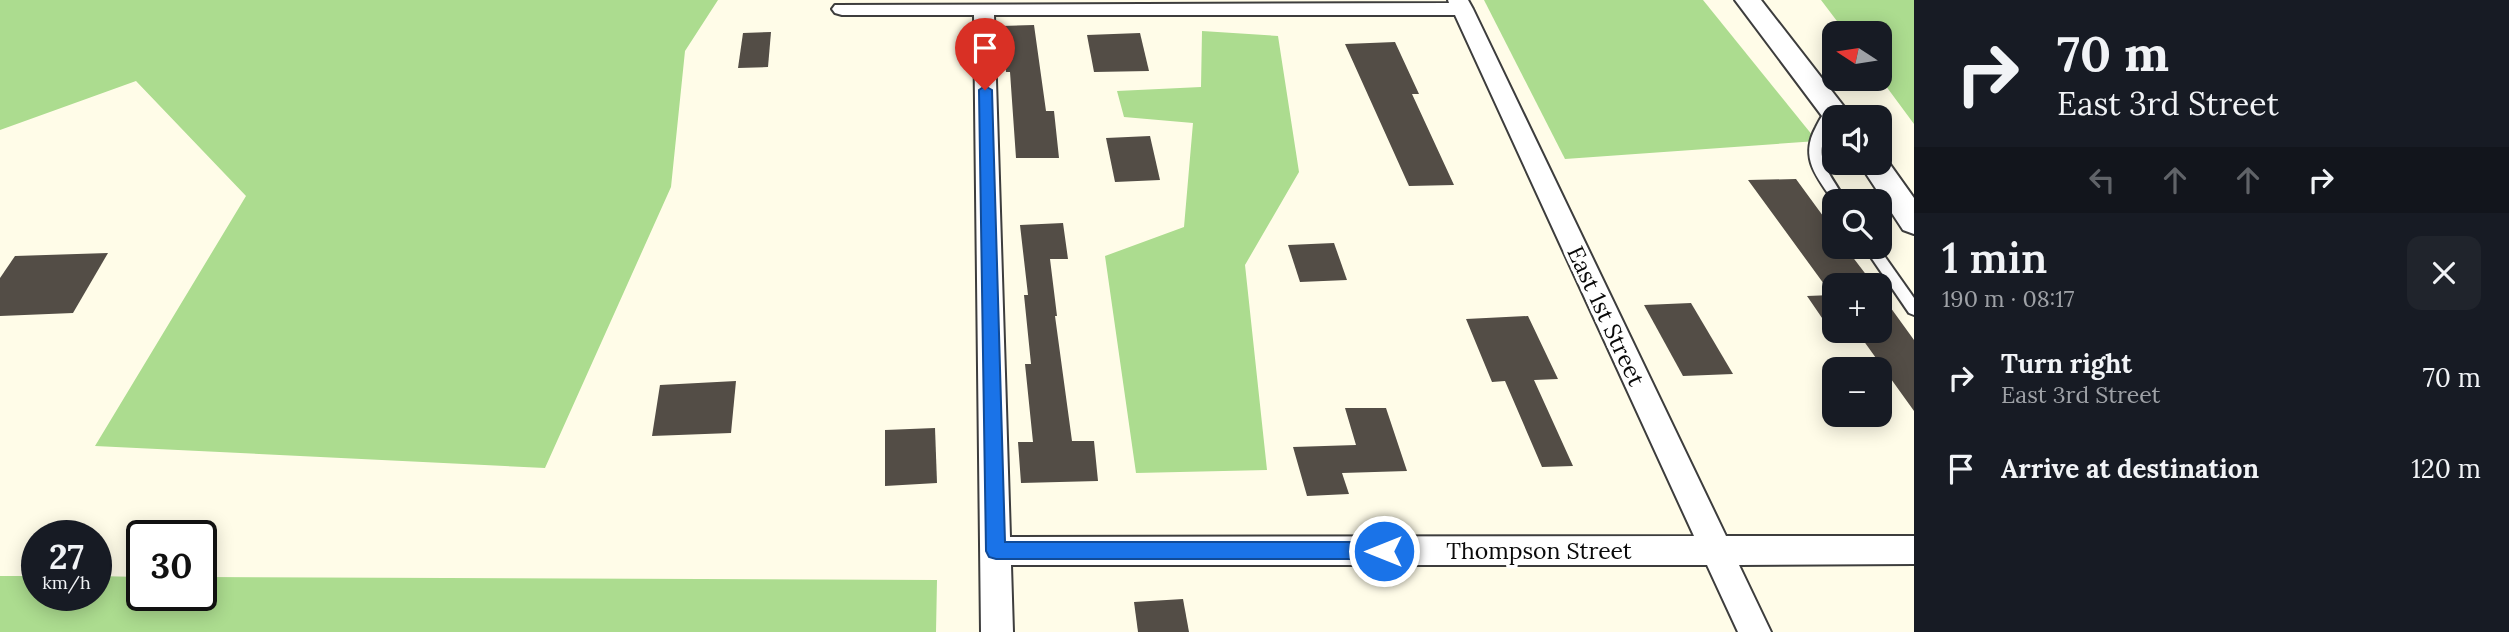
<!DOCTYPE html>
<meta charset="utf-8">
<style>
:root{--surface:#171b24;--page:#20242c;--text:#f1f3f6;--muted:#9ea1a6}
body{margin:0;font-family:Lora,serif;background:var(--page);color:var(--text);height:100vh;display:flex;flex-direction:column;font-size:26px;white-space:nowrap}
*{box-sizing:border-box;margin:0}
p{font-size:23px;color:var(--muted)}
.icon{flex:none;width:38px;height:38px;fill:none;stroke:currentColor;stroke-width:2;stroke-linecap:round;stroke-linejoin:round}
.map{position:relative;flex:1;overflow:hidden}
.side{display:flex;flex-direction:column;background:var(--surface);width:595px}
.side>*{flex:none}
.banner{background:#171b24;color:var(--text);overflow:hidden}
.needle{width:46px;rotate:282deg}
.buttons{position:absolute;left:1822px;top:21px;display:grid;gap:14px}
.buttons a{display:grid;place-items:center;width:70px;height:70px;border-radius:14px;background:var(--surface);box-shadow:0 4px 18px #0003;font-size:35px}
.speed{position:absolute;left:21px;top:520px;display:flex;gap:14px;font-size:35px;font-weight:700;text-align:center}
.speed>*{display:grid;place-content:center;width:91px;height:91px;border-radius:50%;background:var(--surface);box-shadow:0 4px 18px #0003;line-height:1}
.speed small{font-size:18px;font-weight:400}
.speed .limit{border:4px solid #111;border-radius:10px;background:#fff;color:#111}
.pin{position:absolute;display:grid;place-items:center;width:60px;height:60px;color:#fff;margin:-72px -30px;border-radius:50% 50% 50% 0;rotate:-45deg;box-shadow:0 0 7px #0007}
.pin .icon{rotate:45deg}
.me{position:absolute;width:77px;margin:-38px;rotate:270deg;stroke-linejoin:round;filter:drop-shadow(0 0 5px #0008)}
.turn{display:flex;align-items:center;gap:24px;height:147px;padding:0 28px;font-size:32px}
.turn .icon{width:91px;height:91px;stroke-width:2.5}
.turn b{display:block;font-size:49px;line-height:60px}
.lanes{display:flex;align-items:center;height:66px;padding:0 28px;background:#0003;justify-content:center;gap:35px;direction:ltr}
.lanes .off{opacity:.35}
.round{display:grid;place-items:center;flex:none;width:74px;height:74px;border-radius:14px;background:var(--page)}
.overview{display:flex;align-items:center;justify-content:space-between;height:119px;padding:0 28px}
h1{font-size:42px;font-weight:600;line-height:52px}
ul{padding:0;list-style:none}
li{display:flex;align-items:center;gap:21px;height:91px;padding:0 28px}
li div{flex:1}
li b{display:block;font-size:26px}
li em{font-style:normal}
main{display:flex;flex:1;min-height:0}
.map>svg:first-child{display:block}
.forest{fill:#acdc8f}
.building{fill:#534d46}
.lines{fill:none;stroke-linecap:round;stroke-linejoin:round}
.service-casing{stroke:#3d3d3d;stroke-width:4}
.minor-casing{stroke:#3d3d3d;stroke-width:4}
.tertiary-casing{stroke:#3d3d3d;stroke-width:4}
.service{fill:#fff;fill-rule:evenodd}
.minor{fill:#fff;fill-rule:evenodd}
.tertiary{fill:#fff;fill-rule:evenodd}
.route{fill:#1a73e8;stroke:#114b97;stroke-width:2}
.labels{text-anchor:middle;stroke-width:7;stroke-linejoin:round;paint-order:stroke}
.street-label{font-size:23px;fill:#0a0a0a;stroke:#fff}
</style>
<main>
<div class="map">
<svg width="1914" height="632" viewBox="0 0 1914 632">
<rect width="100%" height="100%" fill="#fffce8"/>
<g class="forest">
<polygon points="0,0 718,0 685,51 671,187 545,468 95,446 246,196 136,81 0,130"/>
<polygon points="1484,0 1703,0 1817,141 1565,159"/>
<polygon points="1821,0 1914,0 1914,124 1880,78 1880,33 1846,33"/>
<polygon points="1202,31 1278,36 1299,172 1245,265 1267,470 1136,473 1105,256 1184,227 1193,123 1124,117 1117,91 1201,87"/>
<polygon points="0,576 37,576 37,595 96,595 96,576 142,577 142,595 201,595 201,577 937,580 936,632 0,632"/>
</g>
<g class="building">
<polygon points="1034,25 1046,111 1054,111 1059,158 1016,158 1010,72 1006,72 1001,26"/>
<polygon points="771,32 768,67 738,68 743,33"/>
<polygon points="1140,33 1149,71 1094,72 1087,35"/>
<polygon points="1395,42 1419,94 1412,94 1454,185 1409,186 1345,44"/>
<polygon points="1150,136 1160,180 1115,182 1106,138"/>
<polygon points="1796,179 1834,231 1834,247 1845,247 1874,285 1834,285 1834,331 1880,331 1880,293 1914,340 1914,411 1858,333 1833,334 1807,296 1832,295 1748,180"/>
<polygon points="1063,223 1068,259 1050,259 1057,316 1055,316 1072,441 1094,441 1098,481 1021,483 1018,442 1033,442 1025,364 1031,364 1024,295 1028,295 1020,225"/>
<polygon points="1334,243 1347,280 1300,282 1288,245"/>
<polygon points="108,253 73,313 0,316 0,278 15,256"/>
<polygon points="1691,303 1733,374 1683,376 1644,305"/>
<polygon points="1528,316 1558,379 1534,380 1573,466 1542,467 1505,381 1492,382 1466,319"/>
<polygon points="736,381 731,433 652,436 660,385"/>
<polygon points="1345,408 1386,408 1407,471 1342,473 1349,494 1307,496 1293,447 1356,445"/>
<polygon points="935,428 937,483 885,486 885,430"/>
<polygon points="1183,599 1189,632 1138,632 1134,602"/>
</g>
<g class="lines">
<g class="service-casing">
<g id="service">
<path d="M1833,106L1839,110C1810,156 1821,159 1846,201L1834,202C1817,177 1799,158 1816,127C1820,119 1825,109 1833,106Z"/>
<polygon points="1864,247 1878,247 1914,298 1914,315 1909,313"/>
</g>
</g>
<g class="minor-casing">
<path id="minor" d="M1448,0H1468L1473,9L1726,536H1914V564L1739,565L1771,632H1738L1707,565H1011L1013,632H981L974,15H842L835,13L832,9L835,5L1449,3ZM994,15H1455L1694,536L1010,537Z"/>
</g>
<g class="tertiary-casing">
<g id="tertiary">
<polygon points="1735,0 1761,0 1852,117 1834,117 1834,126 1828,124"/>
<polygon points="1880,154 1884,156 1914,198 1914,234 1903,230 1859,163 1880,163"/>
</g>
</g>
<use href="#service" class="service"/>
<use href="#minor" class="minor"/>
<use href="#tertiary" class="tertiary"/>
</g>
<polygon class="route" points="985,86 992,90 1005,542 1384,542 1390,544 1393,551 1390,557 1384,559 996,559 989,557 986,551 979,90"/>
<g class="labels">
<g class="street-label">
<text transform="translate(1606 316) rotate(65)" y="8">East 1st Street</text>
<text x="1539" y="559">Thompson Street</text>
</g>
</g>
</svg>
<div class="buttons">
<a><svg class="needle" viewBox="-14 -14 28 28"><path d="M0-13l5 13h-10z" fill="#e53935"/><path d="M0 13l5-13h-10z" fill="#9ea1a6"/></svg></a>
<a><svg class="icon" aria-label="sound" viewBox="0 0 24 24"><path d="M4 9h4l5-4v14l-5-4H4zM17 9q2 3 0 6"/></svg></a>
<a><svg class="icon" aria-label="search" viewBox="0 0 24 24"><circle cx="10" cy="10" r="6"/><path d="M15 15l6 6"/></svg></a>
<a>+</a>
<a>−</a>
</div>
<div class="speed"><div>27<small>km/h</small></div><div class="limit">30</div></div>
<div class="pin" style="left:985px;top:90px;background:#d93025"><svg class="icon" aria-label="arrive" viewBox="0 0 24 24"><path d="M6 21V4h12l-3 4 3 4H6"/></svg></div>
<svg class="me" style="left:1384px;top:551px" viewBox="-20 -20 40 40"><circle r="17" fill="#1a73e8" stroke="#fff" stroke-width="3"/><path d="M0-11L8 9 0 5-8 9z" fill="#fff"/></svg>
</div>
<section class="side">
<div class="banner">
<div class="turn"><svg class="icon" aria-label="right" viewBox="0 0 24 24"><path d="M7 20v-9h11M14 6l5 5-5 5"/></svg><div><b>70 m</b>East 3rd Street</div></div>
<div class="lanes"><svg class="icon off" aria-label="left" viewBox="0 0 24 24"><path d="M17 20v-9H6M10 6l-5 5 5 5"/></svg><svg class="icon off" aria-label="ahead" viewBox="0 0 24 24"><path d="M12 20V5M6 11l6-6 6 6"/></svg><svg class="icon off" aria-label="ahead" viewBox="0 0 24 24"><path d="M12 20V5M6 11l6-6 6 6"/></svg><svg class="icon" aria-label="right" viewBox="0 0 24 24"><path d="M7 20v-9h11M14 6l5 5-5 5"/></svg></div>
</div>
<div class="overview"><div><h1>1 min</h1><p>190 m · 08:17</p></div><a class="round"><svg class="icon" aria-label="close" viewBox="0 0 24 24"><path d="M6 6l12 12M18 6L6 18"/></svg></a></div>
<ul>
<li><svg class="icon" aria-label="right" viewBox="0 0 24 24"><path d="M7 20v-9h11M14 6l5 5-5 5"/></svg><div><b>Turn right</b><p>East 3rd Street</p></div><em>70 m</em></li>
<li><svg class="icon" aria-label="arrive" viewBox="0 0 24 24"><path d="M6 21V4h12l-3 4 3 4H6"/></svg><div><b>Arrive at destination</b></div><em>120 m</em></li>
</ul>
</section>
</main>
